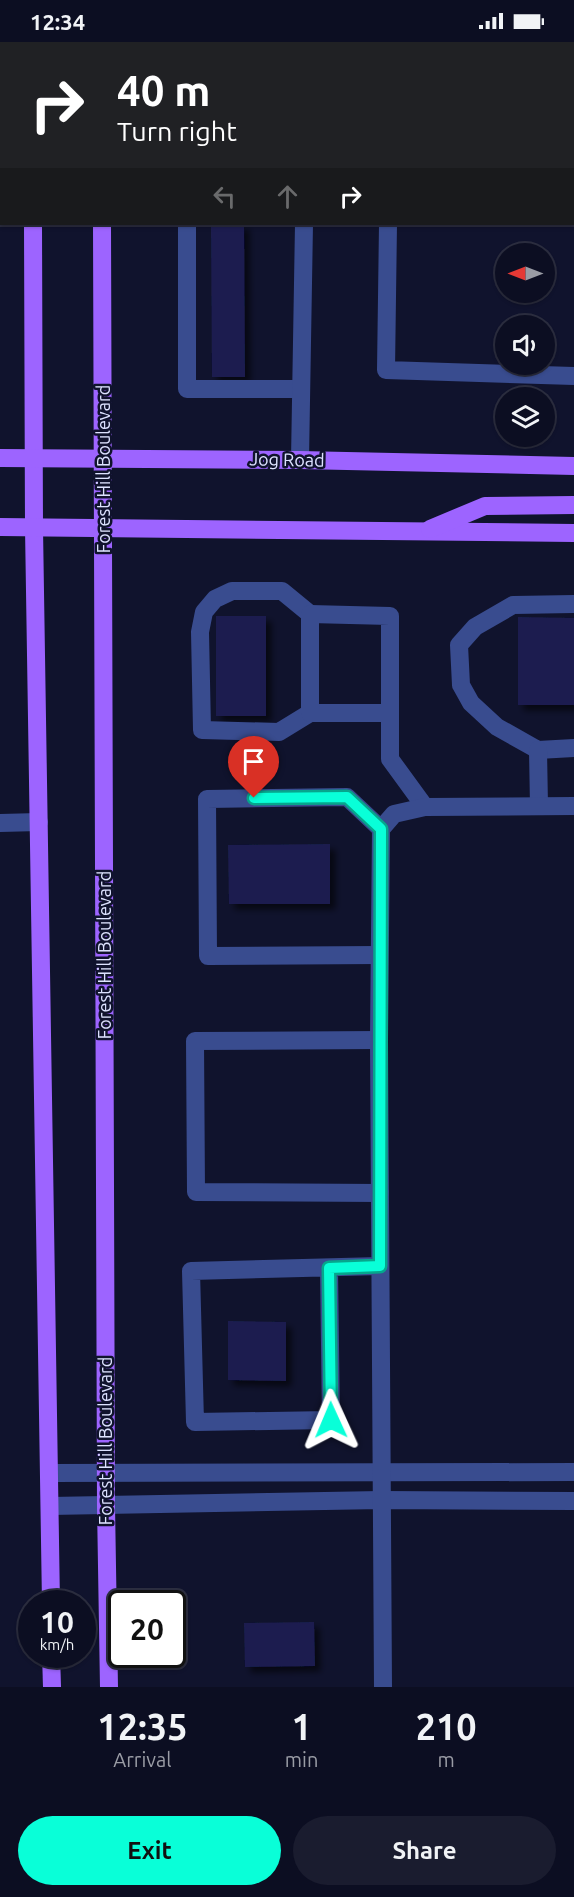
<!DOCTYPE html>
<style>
:root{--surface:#0c0e22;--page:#1a1c2f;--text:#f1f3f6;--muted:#9a9ca5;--line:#2c2e40;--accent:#09ffd8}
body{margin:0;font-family:Ubuntu,sans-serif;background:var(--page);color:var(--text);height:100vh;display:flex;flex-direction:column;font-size:22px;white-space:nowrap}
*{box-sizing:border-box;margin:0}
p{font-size:20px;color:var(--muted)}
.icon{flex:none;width:33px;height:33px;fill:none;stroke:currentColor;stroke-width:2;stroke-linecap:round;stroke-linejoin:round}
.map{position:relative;height:1645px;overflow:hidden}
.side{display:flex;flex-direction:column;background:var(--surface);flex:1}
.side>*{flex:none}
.guide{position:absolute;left:0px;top:0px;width:574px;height:183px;box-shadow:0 2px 4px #0004,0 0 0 2px var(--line);background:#202124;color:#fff;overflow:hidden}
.needle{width:39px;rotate:270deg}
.controls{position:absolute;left:495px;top:201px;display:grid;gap:12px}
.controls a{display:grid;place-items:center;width:60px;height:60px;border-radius:50%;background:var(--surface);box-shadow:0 2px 4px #0004,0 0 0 2px var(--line);font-size:30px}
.speed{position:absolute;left:18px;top:1548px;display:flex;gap:12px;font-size:30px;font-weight:700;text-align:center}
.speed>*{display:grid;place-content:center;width:78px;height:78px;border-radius:50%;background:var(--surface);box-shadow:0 2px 4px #0004,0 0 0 2px var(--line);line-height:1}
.speed small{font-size:15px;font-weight:400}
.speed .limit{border:3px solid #111;border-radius:9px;background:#fff;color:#111}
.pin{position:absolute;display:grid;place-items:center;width:51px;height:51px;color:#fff;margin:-62px -26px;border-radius:50% 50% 50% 0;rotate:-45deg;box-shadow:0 0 6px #0007}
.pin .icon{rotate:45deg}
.me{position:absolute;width:66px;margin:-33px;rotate:359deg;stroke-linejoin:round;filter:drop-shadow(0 0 4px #0008)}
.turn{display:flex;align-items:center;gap:21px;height:126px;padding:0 18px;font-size:27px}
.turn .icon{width:78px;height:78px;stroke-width:2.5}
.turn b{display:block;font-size:42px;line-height:51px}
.lanes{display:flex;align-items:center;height:57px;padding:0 18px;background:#0003;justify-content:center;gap:30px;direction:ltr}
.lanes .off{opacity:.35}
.eta{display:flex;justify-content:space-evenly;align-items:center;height:102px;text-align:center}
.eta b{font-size:36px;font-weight:700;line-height:42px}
.primary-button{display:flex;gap:12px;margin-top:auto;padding:12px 18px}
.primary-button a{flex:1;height:69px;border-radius:36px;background:var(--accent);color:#111;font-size:24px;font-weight:700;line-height:69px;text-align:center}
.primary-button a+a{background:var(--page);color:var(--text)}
.status{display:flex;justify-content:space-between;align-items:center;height:42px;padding:0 30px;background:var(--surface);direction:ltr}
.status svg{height:16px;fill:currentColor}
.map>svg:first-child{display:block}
.building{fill:#1b1e4f;filter:url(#shadow)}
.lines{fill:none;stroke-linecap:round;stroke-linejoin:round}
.minor{stroke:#394c8f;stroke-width:18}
.major{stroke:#9d64ff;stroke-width:18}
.route-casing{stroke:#06a68c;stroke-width:15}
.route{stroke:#09ffd8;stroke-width:10}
.labels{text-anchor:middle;stroke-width:5;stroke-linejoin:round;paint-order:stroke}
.street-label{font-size:18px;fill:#dde2ff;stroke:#10132d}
</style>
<div class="status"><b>12:34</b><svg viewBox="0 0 49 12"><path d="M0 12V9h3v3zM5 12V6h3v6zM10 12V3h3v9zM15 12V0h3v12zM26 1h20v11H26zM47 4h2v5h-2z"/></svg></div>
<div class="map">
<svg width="574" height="1645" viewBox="0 0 574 1645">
<defs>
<filter id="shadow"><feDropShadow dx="5.5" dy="5.5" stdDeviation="3" flood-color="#0009"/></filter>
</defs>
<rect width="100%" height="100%" fill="#10132d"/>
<g class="building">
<polygon points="211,182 244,182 245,335 212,335"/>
<rect x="216" y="574" width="50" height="100"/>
<polygon points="518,575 574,576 574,663 518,663"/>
<polygon points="330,802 330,862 229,862 228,803"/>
<polygon points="228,1279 286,1280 286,1339 228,1338"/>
<polygon points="314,1580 315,1624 245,1625 244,1581"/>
</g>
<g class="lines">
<g class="minor">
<polyline points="309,2 309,0"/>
<polyline points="391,2 391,0"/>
<polyline points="187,182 187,347 301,347"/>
<polyline points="388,182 386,328 574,334"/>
<polyline points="300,418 304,182"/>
<polyline points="574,562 513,563 475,585 459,603 461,643 471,661 497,685 538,708 574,706"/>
<polyline points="310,572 282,549 232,549 215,557 204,570 200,590 202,688 279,690 310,671"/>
<polyline points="390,671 310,671 310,572 390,574 390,717 425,765"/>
<polyline points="538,708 539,764"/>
<polyline points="0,781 39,780"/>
<polyline points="379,913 208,914 207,757 347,755 381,787"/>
<polyline points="379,998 195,999 196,1150 380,1151"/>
<polyline points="329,1226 331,1378 195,1380 191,1229 380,1224"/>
<polyline points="50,1431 574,1430"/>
<polyline points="50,1464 381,1458 574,1459"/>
<polyline points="383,1645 379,998 381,787 394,772 425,765 574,764"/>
</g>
<g class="major">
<polyline points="29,0 29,2"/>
<polyline points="96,0 96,2"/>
<polyline points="33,182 34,486 51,1562"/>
<polyline points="102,182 106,1464 109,1645"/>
<polyline points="0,416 300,418 574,424"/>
<polyline points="0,485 574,491"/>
<polyline points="430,487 485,464 574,463"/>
<polyline points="51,1612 52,1645"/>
</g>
</g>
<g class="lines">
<g class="route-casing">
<polyline id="route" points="254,756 347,755 381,787 380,1224 329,1226 331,1378"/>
</g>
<use href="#route" class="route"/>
</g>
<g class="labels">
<g class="street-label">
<text transform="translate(287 418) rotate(1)" y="6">Jog Road</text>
<text transform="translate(104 427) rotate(-90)" y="6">Forest Hill Boulevard</text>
<text transform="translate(105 913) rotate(-90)" y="6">Forest Hill Boulevard</text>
<text transform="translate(106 1399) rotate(-90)" y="6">Forest Hill Boulevard</text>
</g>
</g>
</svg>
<div class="controls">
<a><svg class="needle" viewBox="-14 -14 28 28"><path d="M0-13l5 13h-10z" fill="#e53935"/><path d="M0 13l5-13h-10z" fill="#9a9ca5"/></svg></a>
<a><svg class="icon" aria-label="sound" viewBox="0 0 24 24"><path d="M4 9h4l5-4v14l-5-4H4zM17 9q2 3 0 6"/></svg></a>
<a><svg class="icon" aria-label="layers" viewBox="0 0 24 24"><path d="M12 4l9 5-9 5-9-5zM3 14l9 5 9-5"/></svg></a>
</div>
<div class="speed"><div>10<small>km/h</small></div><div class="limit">20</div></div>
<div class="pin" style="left:254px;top:756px;background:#d93025"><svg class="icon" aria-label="arrive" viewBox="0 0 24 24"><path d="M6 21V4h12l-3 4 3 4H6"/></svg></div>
<svg class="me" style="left:331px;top:1378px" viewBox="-20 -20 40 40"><path d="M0-17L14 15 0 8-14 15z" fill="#09ffd8" stroke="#fff" stroke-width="4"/></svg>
<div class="guide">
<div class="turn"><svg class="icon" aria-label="right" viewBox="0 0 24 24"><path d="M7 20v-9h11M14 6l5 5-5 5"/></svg><div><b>40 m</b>Turn right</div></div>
<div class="lanes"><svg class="icon off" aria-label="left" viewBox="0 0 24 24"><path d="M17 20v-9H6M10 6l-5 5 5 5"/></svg><svg class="icon off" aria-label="ahead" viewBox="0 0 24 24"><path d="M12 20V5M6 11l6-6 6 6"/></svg><svg class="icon" aria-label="right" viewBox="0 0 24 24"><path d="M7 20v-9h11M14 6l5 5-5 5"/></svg></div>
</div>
</div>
<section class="side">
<div class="eta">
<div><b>12:35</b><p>Arrival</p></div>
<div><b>1</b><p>min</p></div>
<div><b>210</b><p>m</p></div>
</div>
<div class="primary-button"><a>Exit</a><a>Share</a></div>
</section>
